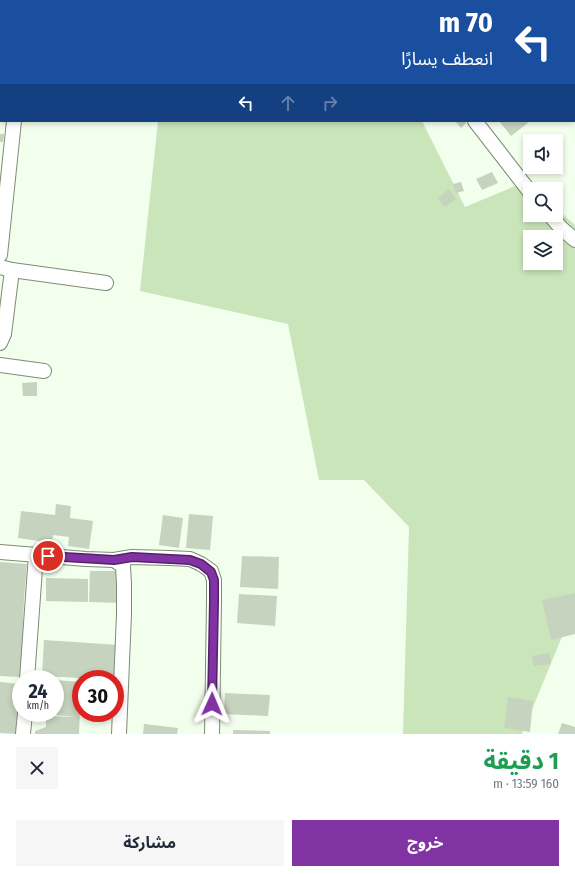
<!DOCTYPE html>
<html lang="ar">
<meta charset="utf-8">
<style>
:root{--surface:#fff;--page:#f6f6f7;--text:#1f2937;--muted:#747a83;--accent:#8233a3}
body{margin:0;font-family:"Fira Sans Condensed","Noto Sans Arabic",sans-serif;background:var(--page);color:var(--text);direction:rtl;height:100vh;display:flex;flex-direction:column;font-size:15px;white-space:nowrap}
*{box-sizing:border-box;margin:0}
p{font-size:13px;color:var(--muted)}
.icon{flex:none;width:22px;height:22px;fill:none;stroke:currentColor;stroke-width:2;stroke-linecap:round;stroke-linejoin:round}
.map{position:relative;height:734px;overflow:hidden;direction:ltr}
.side{display:flex;flex-direction:column;background:var(--surface);flex:1}
.side>*{flex:none}
.guide{position:absolute;left:0px;top:0px;width:575px;height:122px;box-shadow:0 2px 6px #0003;direction:rtl;background:#1a4fa0;color:#fff;overflow:hidden}
.controls{position:absolute;left:523px;top:134px;display:grid;gap:8px}
.controls a{display:grid;place-items:center;width:40px;height:40px;border-radius:0px;background:var(--surface);box-shadow:0 2px 6px #0003;font-size:20px}
.speed{position:absolute;left:12px;top:670px;display:flex;gap:8px;font-size:20px;font-weight:700;text-align:center}
.speed>*{display:grid;place-content:center;width:52px;height:52px;border-radius:50%;background:var(--surface);box-shadow:0 2px 6px #0003;line-height:1}
.speed small{font-size:10px;font-weight:400}
.speed .limit{border:6px solid #d22;background:#fff;color:#111}
.pin{position:absolute;display:grid;place-items:center;width:34px;height:34px;color:#fff;margin:-17px;border:2px solid #fff;border-radius:50%;box-shadow:0 1px 4px #0007}
.me{position:absolute;width:44px;margin:-22px;rotate:1deg;stroke-linejoin:round;filter:drop-shadow(0 0 3px #0008)}
.turn{display:flex;align-items:center;gap:14px;height:84px;padding:0 16px;font-size:18px}
.turn .icon{width:52px;height:52px;stroke-width:2.5}
.turn b{display:block;font-size:28px;line-height:34px}
.lanes{display:flex;align-items:center;height:38px;padding:0 16px;background:#0003;justify-content:center;gap:20px;direction:ltr}
.lanes .off{opacity:.35}
.round{display:grid;place-items:center;flex:none;width:42px;height:42px;border-radius:0px;background:var(--page)}
.summary{display:flex;align-items:center;justify-content:space-between;height:68px;padding:0 16px}
h1{font-size:24px;font-weight:700;line-height:30px;color:#1e9e55}
.primary-button{display:flex;gap:8px;margin-top:auto;padding:8px 16px}
.primary-button a{flex:1;height:46px;border-radius:0px;background:var(--accent);color:#fff;font-size:16px;font-weight:700;line-height:46px;text-align:center}
.primary-button a+a{background:var(--page);color:var(--text)}
.map>svg:first-child{display:block}
.green{fill:#cae5ba;fill-rule:evenodd}
.building{fill:#c6d3be}
.lines{fill:none;stroke-linecap:round;stroke-linejoin:round}
.minor-casing{stroke:#7e8b77;stroke-width:16}
.minor{stroke:#fff;stroke-width:14}
.route-casing{stroke:#54216a;stroke-width:10}
.route{stroke:#8233a3;stroke-width:7}
</style>
<div class="map">
<svg width="575" height="734" viewBox="0 0 575 734">
<rect width="100%" height="100%" fill="#f3ffed"/>
<g class="green">
<polygon points="170,0 348,0 349,1 170,1"/>
<path d="M158,121H422L465,207L527,181L530,189V215H556V208L575,225V605L522,734H403L409,527L364,480H319L288,324L140,291ZM530,237H556V263H530Z"/>
</g>
<g class="building">
<polygon points="455,121 464,121 466,123 461,128"/>
<polygon points="499,121 526,121 528,123 511,136"/>
<polygon points="0,134 4,134 3,142 0,142"/>
<polygon points="492,172 498,183 482,190 476,179"/>
<polygon points="461,182 464,191 456,193 453,184"/>
<polygon points="449,189 456,199 445,207 438,198"/>
<polygon points="37,382 37,396 23,396 22,383"/>
<polygon points="56,504 71,506 70,518 93,521 89,549 68,546 69,537 53,535 52,543 18,538 21,511 55,515"/>
<polygon points="189,514 213,516 210,550 186,548"/>
<polygon points="163,515 183,518 179,548 159,545"/>
<polygon points="242,556 279,557 278,589 240,587"/>
<polygon points="0,562 27,564 24,600 21,677 0,676 0,598 8,598 0,598"/>
<polygon points="90,571 120,571 120,603 89,602"/>
<polygon points="46,578 88,579 88,602 46,601"/>
<polygon points="575,593 575,634 551,640 542,600"/>
<polygon points="239,594 277,596 275,626 237,623"/>
<polygon points="44,640 119,645 115,679 97,679 42,676"/>
<polygon points="549,653 551,664 534,666 532,656"/>
<polygon points="55,680 81,682 79,734 35,734 35,731 46,727 46,716 76,717 46,714 46,713 55,713"/>
<polygon points="0,682 21,684 21,696 18,734 0,733"/>
<polygon points="225,693 270,695 268,716 224,714"/>
<polygon points="508,697 533,701 530,732 504,728"/>
<polygon points="84,713 116,713 115,718 84,716"/>
<polygon points="562,723 575,727 575,734 558,734"/>
<polygon points="144,724 178,728 177,734 143,734"/>
<polygon points="233,730 270,731 270,734 233,734"/>
</g>
<g class="lines">
<g class="minor-casing">
<g id="minor">
<polyline points="336,0 337,1"/>
<polyline points="38,1 38,0"/>
<polyline points="0,28 1,28"/>
<polyline points="475,121 530,192"/>
<polyline points="550,215 561,228 575,240"/>
<polyline points="0,255 14,121"/>
<polyline points="0,267 12,270 106,283"/>
<polyline points="0,343 4,334 12,270"/>
<polyline points="0,365 44,371"/>
<polyline points="0,552 86,559 114,560 123,566 124,584 124,614 119,734"/>
<polyline points="114,560 132,557 169,558 190,559 201,564 211,571 214,580 214,601 212,734"/>
<polyline points="27,679 36,555"/>
<polyline points="23,734 25,713"/>
</g>
</g>
<use href="#minor" class="minor"/>
</g>
<g class="lines">
<g class="route-casing">
<polyline id="route" points="48,556 114,560 132,557 190,560 201,564 211,572 214,580 214,601 212,704"/>
</g>
<use href="#route" class="route"/>
</g>
</svg>
<div class="controls">
<a><svg class="icon" aria-label="sound" viewBox="0 0 24 24"><path d="M4 9h4l5-4v14l-5-4H4zM17 9q2 3 0 6"/></svg></a>
<a><svg class="icon" aria-label="search" viewBox="0 0 24 24"><circle cx="10" cy="10" r="6"/><path d="M15 15l6 6"/></svg></a>
<a><svg class="icon" aria-label="layers" viewBox="0 0 24 24"><path d="M12 4l9 5-9 5-9-5zM3 14l9 5 9-5"/></svg></a>
</div>
<div class="speed"><div>24<small>km/h</small></div><div class="limit">30</div></div>
<div class="pin" style="left:48px;top:556px;background:#d93025"><svg class="icon" aria-label="arrive" viewBox="0 0 24 24"><path d="M6 21V4h12l-3 4 3 4H6"/></svg></div>
<svg class="me" style="left:212px;top:704px" viewBox="-20 -20 40 40"><path d="M0-17L14 15 0 8-14 15z" fill="#8233a3" stroke="#fff" stroke-width="4"/></svg>
<div class="guide">
<div class="turn"><svg class="icon" aria-label="left" viewBox="0 0 24 24"><path d="M17 20v-9H6M10 6l-5 5 5 5"/></svg><div><b>70 m</b>انعطف يسارًا</div></div>
<div class="lanes"><svg class="icon" aria-label="left" viewBox="0 0 24 24"><path d="M17 20v-9H6M10 6l-5 5 5 5"/></svg><svg class="icon off" aria-label="ahead" viewBox="0 0 24 24"><path d="M12 20V5M6 11l6-6 6 6"/></svg><svg class="icon off" aria-label="right" viewBox="0 0 24 24"><path d="M7 20v-9h11M14 6l5 5-5 5"/></svg></div>
</div>
</div>
<section class="side">
<div class="summary"><div><h1>1 دقيقة</h1><p>160 m · 13:59</p></div><a class="round"><svg class="icon" aria-label="close" viewBox="0 0 24 24"><path d="M6 6l12 12M18 6L6 18"/></svg></a></div>
<div class="primary-button"><a>خروج</a><a>مشاركة</a></div>
</section>
